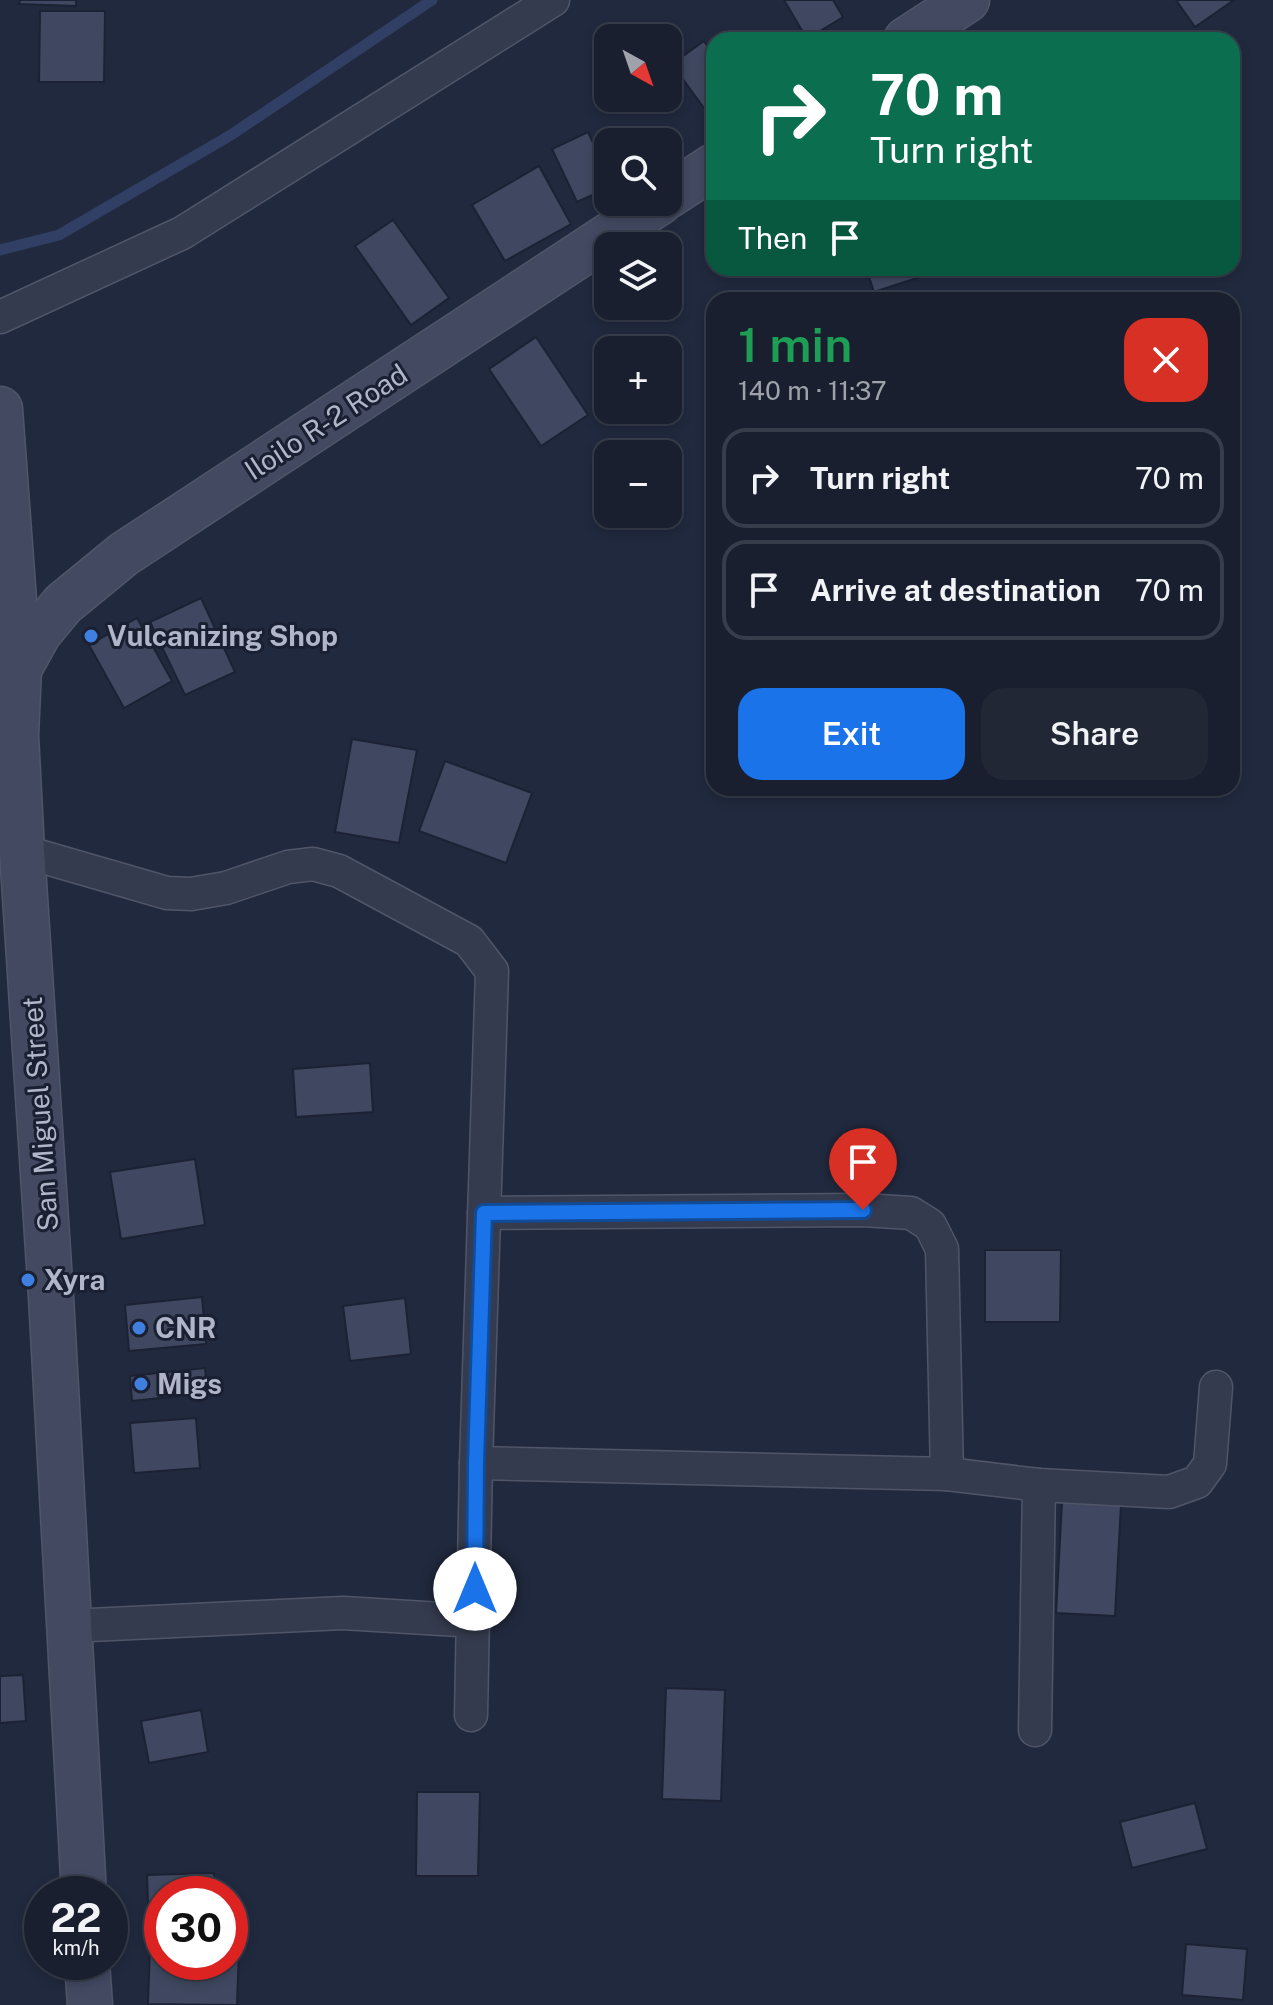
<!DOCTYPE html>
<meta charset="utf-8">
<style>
:root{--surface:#191f2e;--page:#222736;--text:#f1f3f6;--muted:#9fa2aa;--line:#373d4a;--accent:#1a73e8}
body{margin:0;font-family:"Public Sans",sans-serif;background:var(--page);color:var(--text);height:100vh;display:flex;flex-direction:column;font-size:30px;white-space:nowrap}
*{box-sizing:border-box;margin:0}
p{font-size:26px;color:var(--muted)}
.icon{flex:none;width:44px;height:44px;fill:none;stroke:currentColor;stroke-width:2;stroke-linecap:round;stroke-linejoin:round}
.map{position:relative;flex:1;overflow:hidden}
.panel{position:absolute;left:706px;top:292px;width:534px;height:504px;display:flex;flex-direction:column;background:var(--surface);border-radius:24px;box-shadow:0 4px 12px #0003,0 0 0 2px var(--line)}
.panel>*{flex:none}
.top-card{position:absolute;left:706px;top:32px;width:534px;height:244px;border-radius:24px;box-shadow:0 4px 12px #0003,0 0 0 2px var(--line);background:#0b6e4f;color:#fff;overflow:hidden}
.needle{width:52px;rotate:140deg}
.tools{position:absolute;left:594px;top:24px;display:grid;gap:16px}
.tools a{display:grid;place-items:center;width:88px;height:88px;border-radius:16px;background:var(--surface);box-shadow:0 4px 12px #0003,0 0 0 2px var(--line);font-size:40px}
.speed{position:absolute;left:24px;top:1876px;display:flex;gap:16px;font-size:40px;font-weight:700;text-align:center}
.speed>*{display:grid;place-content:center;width:104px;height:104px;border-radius:50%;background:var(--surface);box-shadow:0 4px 12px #0003,0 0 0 2px var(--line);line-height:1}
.speed small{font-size:20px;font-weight:400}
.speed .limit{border:12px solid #d22;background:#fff;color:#111}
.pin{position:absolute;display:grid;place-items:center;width:68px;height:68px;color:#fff;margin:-82px -34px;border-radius:50% 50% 50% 0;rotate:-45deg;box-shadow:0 0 8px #0007}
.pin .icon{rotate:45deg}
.me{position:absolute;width:88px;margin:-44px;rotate:0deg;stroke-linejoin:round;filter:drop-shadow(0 0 6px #0008)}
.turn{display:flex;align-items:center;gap:28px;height:168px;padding:0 32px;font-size:36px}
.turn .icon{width:104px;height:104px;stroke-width:2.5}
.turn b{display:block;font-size:56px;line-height:68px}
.then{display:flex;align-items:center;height:76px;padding:0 32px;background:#0003;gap:16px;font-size:30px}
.round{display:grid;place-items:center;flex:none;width:84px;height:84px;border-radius:24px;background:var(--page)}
.overview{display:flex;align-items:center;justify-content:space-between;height:136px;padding:0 32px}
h1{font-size:48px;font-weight:600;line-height:60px;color:#1e9e55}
.cta{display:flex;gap:16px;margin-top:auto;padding:16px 32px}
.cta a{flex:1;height:92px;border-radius:24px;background:var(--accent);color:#fff;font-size:32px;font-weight:600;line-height:92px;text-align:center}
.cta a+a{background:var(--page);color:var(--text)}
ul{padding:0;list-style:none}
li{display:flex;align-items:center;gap:24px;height:100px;margin:0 16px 12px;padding:0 16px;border:4px solid var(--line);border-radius:24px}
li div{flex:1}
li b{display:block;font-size:30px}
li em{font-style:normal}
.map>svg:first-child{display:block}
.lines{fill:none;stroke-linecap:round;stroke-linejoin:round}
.stream{stroke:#313f64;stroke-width:11}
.building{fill:#3f4860;stroke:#1c2234;stroke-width:2}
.street-casing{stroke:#505668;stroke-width:35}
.secondary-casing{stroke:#505668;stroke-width:47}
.street{stroke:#353b4e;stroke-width:32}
.secondary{stroke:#424961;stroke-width:44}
.route-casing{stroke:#114b97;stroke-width:20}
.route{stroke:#1a73e8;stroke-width:14}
.shop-dot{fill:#3f7fe0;stroke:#1a2032;stroke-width:3}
.labels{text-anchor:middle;stroke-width:6;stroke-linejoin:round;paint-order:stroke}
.street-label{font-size:28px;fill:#b0b6c9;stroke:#1a2032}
.poi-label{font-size:28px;font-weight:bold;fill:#b0b6c9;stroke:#1a2032;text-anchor:start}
</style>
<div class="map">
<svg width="1273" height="2005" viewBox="0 0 1273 2005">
<rect width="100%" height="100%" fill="#21293e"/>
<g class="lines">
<polyline class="stream" points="0,250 59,235 231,135 432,0"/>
</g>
<g class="building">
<polygon points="20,0 76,0 76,6 19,4"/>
<polygon points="784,0 833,0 843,17 807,39"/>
<polygon points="1176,0 1234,0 1195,27"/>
<polygon points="40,11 105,11 104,82 39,82"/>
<polygon points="704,41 714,56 714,111 709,115 672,64"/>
<polygon points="588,132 608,174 608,188 577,202 552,149"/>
<polygon points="539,166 571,224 505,261 472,205"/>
<polygon points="393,220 449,298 411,325 355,246"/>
<polygon points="866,268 917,268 920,277 874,292"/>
<polygon points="536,337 588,415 541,446 489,369"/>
<polygon points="201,598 235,672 185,695 150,622"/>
<polygon points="137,618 172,681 124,708 89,645"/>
<polygon points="352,739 417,750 399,843 335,832"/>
<polygon points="445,761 532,793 506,863 419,831"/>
<polygon points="370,1063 373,1112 296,1117 293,1069"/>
<polygon points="195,1159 205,1225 121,1239 110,1172"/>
<polygon points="985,1250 1061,1250 1060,1322 985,1322"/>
<polygon points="202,1297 206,1344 129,1351 125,1305"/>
<polygon points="405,1298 411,1354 350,1361 343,1306"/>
<polygon points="205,1368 207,1393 132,1401 130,1376"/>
<polygon points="196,1418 200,1468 134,1473 130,1423"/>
<polygon points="1062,1502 1121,1504 1115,1616 1056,1613"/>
<polygon points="23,1675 26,1721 0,1723 0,1676"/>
<polygon points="666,1688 725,1690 721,1801 662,1799"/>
<polygon points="201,1710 208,1752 149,1763 141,1721"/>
<polygon points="417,1792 480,1792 478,1876 416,1876"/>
<polygon points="1195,1803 1207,1849 1132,1868 1120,1822"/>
<polygon points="214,1873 215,1894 162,1894 162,1930 149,1930 147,1875"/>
<polygon points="1186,1944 1247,1949 1243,2000 1182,1995"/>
<polygon points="150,1946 162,1947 162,1962 230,1962 230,1948 239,1948 237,2005 148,2004"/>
</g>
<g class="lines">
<g class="street-casing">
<g id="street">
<polyline points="0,317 182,233 553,0"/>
<polyline points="22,851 167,893 191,894 226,888 288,867 313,864 339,871 469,941 492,971 476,1463 471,1715"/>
<polyline points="484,1213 863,1210 911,1213 930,1225 942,1249 947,1474"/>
<polyline points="476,1463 947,1474 1039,1485 1169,1492 1197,1482 1210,1464 1216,1387"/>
<polyline points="69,1626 343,1613 475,1621"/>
<polyline points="1035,1730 1039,1485"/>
</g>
</g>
<g class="secondary-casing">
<g id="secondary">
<polyline points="906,40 967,0"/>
<polyline points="668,196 714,166"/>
<polyline points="0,409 19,669 16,735 22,851 51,1297 84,1894"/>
<polyline points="19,669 39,633 63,604 124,554 660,202"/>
<polyline points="87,1962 90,2005"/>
</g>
</g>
<use href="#street" class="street"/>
<use href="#secondary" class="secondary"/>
</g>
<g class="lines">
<g class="route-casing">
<polyline id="route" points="475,1589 476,1463 484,1213 863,1210"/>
</g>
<use href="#route" class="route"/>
</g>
<g class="shop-dot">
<circle cx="91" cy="636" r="8"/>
<circle cx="28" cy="1280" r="8"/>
<circle cx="139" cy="1328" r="8"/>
<circle cx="141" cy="1384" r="8"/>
</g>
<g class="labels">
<g class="street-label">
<text transform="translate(326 422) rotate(-33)" y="10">Iloilo R-2 Road</text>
<text transform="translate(40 1114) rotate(-94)" y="10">San Miguel Street</text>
</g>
<g class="poi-label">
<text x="107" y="646">Vulcanizing Shop</text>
<text x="44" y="1290">Xyra</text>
<text x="155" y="1338">CNR</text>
<text x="157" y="1394">Migs</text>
</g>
</g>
</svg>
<div class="tools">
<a><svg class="needle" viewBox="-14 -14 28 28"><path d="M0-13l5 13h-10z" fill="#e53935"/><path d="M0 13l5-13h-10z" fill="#9fa2aa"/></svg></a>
<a><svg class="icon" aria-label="search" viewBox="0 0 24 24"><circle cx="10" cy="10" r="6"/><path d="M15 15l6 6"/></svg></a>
<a><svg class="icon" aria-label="layers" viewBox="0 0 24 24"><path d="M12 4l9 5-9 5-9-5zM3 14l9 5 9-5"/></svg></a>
<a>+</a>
<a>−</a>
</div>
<div class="speed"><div>22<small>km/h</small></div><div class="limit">30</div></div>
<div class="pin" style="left:863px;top:1210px;background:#d93025"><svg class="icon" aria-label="arrive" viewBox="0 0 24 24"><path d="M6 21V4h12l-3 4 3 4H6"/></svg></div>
<svg class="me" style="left:475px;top:1589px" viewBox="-20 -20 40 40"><circle r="19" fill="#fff"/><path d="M0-13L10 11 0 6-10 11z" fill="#1a73e8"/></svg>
<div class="top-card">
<div class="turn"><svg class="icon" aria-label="right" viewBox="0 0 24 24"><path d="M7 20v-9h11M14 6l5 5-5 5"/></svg><div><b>70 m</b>Turn right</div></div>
<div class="then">Then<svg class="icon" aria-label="arrive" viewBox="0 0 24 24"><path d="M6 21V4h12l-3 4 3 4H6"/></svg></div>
</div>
<section class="panel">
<div class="overview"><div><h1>1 min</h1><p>140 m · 11:37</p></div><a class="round" style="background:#d93025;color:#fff"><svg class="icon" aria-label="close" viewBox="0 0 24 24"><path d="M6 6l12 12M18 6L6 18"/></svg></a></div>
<ul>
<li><svg class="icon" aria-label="right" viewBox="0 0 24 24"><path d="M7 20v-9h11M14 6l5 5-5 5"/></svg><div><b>Turn right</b></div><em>70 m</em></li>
<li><svg class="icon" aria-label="arrive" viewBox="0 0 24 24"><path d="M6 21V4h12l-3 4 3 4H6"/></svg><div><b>Arrive at destination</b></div><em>70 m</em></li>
</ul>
<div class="cta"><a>Exit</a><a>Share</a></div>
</section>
</div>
